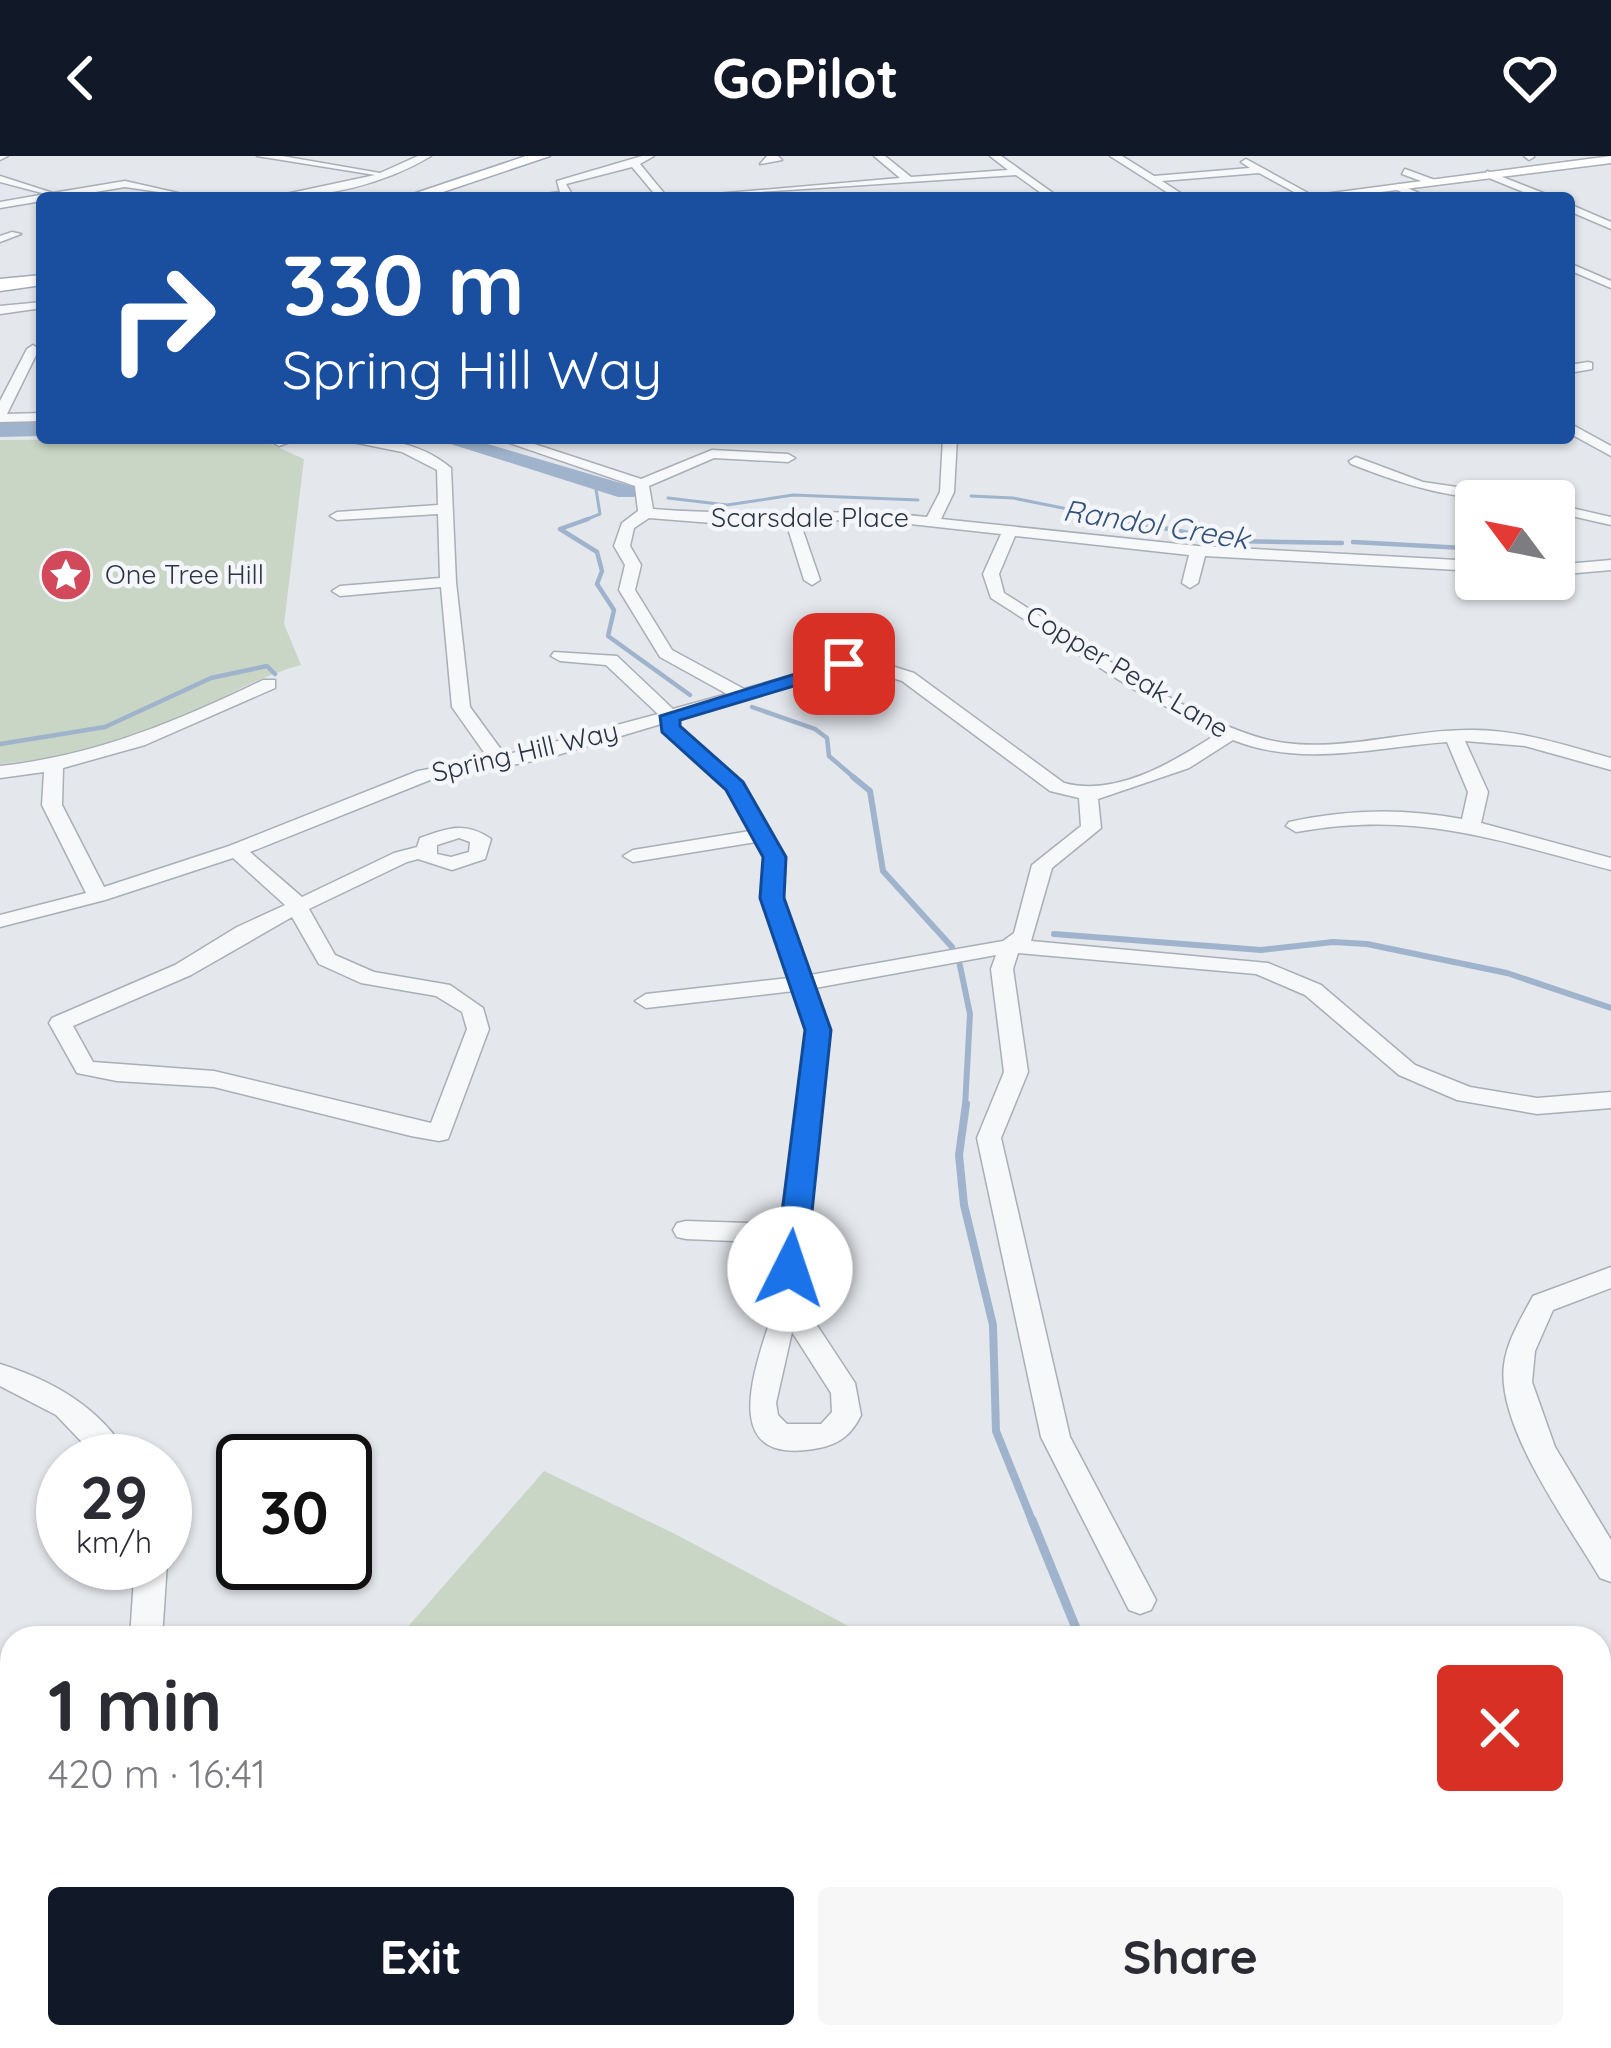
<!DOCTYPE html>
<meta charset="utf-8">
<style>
:root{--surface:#fff;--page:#f7f7f7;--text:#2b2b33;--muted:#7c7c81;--accent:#111827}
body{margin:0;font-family:Quicksand,sans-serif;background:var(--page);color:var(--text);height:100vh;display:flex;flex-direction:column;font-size:45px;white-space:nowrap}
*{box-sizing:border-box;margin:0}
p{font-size:39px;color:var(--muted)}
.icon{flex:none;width:66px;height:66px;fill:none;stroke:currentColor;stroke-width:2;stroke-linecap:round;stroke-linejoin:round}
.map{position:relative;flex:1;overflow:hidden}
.drawer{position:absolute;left:0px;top:1470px;width:1611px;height:423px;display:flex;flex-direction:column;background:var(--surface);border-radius:36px 36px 0 0;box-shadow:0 3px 9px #0004}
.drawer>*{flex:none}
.top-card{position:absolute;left:36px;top:36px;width:1539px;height:252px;border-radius:12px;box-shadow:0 3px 9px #0004;background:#1a4fa0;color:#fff;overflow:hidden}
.needle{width:78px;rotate:302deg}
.tools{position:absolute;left:1455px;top:324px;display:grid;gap:24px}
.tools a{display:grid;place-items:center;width:120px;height:120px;border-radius:12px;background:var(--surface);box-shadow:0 3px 9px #0004;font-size:60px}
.speed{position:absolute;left:36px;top:1278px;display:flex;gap:24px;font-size:60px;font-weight:700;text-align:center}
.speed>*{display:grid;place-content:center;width:156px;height:156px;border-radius:50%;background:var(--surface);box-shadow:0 3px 9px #0004;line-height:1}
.speed small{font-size:30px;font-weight:400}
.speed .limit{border:6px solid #111;border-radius:18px;background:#fff;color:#111}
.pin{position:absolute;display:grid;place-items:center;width:102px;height:102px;color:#fff;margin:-51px;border-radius:24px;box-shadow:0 6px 18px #0006}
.me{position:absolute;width:132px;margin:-66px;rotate:4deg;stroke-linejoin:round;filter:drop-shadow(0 0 9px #0008)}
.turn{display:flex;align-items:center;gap:42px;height:252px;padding:0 48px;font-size:54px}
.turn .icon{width:156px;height:156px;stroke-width:2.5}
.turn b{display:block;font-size:84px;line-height:102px}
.round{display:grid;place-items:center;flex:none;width:126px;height:126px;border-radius:12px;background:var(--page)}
.head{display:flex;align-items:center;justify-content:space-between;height:204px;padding:0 48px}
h1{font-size:72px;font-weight:800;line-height:90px}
.action{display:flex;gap:24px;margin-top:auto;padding:24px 48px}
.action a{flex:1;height:138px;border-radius:12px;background:var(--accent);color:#fff;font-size:48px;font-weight:800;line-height:138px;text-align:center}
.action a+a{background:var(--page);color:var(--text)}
header{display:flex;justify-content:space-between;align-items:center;height:156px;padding:0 48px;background:var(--accent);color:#fff;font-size:54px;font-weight:800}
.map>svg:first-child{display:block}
.green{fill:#c9d6c5}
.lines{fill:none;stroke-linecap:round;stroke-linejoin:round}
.stream-far4{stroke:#9fb4cc;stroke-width:3}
.stream-far3{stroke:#9fb4cc;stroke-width:4.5}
.stream-far2{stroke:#9fb4cc;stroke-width:6}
.stream-far1{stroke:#9fb4cc;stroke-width:8}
.stream{stroke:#9fb4cc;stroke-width:9}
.river{fill:#9fb4cc;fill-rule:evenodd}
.street-casing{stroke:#a9aeb7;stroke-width:3}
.secondary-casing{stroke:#a9aeb7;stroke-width:3}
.primary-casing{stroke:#a3abb8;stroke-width:3}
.street{fill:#f7f8fa;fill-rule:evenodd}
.secondary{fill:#fff;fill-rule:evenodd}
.primary{fill:#fff;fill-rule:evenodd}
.route{fill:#1a73e8;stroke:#114b97;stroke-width:3}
.labels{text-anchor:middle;stroke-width:9;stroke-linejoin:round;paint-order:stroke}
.far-street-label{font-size:27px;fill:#2b3445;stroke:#f4f6f9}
.far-poi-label{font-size:27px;fill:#2b3445;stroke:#f4f6f9;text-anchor:start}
.far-water-label{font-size:30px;font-style:italic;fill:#34527a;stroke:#f4f6f9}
</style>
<header><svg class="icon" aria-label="back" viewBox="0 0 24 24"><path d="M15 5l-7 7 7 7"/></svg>GoPilot<svg class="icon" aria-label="heart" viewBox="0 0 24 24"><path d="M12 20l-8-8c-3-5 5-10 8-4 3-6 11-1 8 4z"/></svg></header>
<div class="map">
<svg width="1611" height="1892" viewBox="0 0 1611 1892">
<rect width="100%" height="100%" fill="#e4e7ec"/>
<g class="green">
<path d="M257,282L304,303L284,468L301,509C249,523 204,553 156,575C107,596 52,602 0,608V284Z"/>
<polygon points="544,1315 675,1378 871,1482 398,1482"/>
<polygon points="48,1881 1561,1881 1582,1892 39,1892"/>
</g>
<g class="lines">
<g class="stream-far4">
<polyline points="971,340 1013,342 1132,366"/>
<polyline points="668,342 727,349 793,339 918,344"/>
<polyline points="580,366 600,358 595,327"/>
</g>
<g class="stream-far3">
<polyline points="588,363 560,373 597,396 602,415 597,428 614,454 608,480 690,539"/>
<polyline points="1117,363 1230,385 1342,387"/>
<polyline points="1353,386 1464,392"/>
<polyline points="752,551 815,573 827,582 829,600 857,624"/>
<polyline points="0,588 105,571 211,522 267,510 275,518"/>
</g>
<g class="stream-far2">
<polyline points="853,621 870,635 883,715 952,791"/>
<polyline points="1054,778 1261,794 1333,786 1367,788 1507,817 1611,852"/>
<polyline points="959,805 970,858 965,951"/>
</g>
<polyline class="stream-far1" points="966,948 959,999 964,1049 993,1169 996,1275 1033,1367"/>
<g class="stream">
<polyline points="1032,1364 1080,1482"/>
<polyline points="1351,1881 1363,1892"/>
</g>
<g class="river">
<polygon points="42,266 42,280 0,281 0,267"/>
<polygon points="432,282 467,282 634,331 638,336 634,341 618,341"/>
</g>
<g class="street-casing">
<g id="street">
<polygon points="0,0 8,0 0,4"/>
<path d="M257,0H282L380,17L418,0H431C383,29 323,42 267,42L375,19Z"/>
<polygon points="642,0 654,0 640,8 668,42 658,42 632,11 566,28 574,42 517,42 560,36 557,25"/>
<polygon points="767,0 778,0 782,4 760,8"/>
<polygon points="874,0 885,0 911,21 1008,14 990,0 1001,0 1060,42 1048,42 1016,19 669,42 900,22"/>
<polygon points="1110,0 1122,0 1154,20 1250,12 1241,6 1246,3 1317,42 1305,42 1259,17 1162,25 1185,40 1176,42"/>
<polygon points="1524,0 1534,0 1534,1 1529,4"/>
<polygon points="1405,13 1435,24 1437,26 1432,29 1402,18"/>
<polygon points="1487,15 1551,40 1552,42 1538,42 1484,20"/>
<polygon points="0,20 53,37 125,25 200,42 125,31 0,52 0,46 46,38 0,26"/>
<polygon points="1398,28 1426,40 1427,42 1414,42 1395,33"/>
<polygon points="1569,48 1611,66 1611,73 1569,55"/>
<polygon points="12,76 21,78 0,86 0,80"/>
<polygon points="1569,107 1611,125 1611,132 1569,114"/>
<polygon points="42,146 42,152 0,158 0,150"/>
<polygon points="33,189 39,193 7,258 42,257 42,265 0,266 0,245 27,193"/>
<polygon points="1588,206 1592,207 1592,213 1569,217 1569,209"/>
<polygon points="1569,267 1611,290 1611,300 1569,277"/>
<polygon points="278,282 300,282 279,290 272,286"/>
<path d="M333,282C376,282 417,283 451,312L456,426L470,551L505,599L658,558L606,509L560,505L551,500L554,496L617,500L673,553L727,538L660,501L619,434L625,409L614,390L622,367L638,355L635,330L495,282H516L641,323L712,294L788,298L795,302L788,306L714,302L649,330L653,353C745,361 836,351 927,361L940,336L943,282H957L954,336L941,363L1198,390L1476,405V415L1205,400L1198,427L1190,432L1182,427L1189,399L1015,380L999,418L1004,437C1076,481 1204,577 1285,587C1346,595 1408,574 1468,574C1518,573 1564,589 1611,602V614L1525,590L1465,585L1488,636L1481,667L1611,702V714C1496,684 1418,654 1296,676L1286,670L1289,666C1347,653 1404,652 1462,663L1468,636L1447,586C1375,591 1303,612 1233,584L1189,612L1098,643L1101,672L1052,712L1031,785L1268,807L1321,829L1415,909L1470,931L1537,942L1611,936V952L1537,958L1457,944L1399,919L1305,839L1256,818L1018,797L1013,813L1028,916L1001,982L1070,1281L1156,1444L1151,1454L1140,1458L1129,1454L1041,1281L977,982L1004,916L991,813L996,799L815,832L830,874L805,1078L803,1148L855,1227L861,1259C852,1278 840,1288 819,1292C712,1313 758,1205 774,1152C780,1133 777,1108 779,1087L686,1083L677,1081L673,1074L677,1067L686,1065L780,1068L808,874L794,835L646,852L635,845L646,838L789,822L762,742L765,701L756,686L633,706L623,700L633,694L750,675L727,634L661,568L544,603L430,624L250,696L302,741L394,697L417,691L420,682C447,672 466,665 491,683L485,703L452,714L418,703L407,706L309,753L335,799L374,816L450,829L483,852L489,873L448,983L439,985L411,980L214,931L117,925L77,917L49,867L52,862L175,809L237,771L285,749L233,702L105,744L0,771V759L86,737L42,649L44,616L0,622V610C95,600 178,565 263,524H275V532L145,589L63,612L62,649L104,731L229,690L418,615L488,602L452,551L441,431L340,440L332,435L340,430L440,422L438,358L337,364L330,360L337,356L438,349L437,314L402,296ZM649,362L725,368L786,366L804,424L812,429L820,424L800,366L865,363L1001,378L983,418L991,442L1133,533L1217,578C1173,606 1117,641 1064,627L914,517L882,507L844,504L744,533L672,494L635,434L641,409L630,390L634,372ZM845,514L874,516L902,525L1050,635L1079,642L1081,670L1032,709L1014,777L1003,785L810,819L782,742L785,701L742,627L679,570V563ZM459,682L470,686L469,696L451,701L437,698V689ZM292,761L319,808L361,827L436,840L462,856L467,873L431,967L214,915L93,906L73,870L191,819ZM792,1176L831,1237L832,1256L821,1268H787L778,1259L776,1247Z"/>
<path d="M1356,301L1423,326L1525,341L1532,345C1461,345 1417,334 1351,308L1349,305Z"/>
<polygon points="1554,348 1611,361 1611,369 1554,356"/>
<polygon points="1611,404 1611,414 1554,419 1554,409"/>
<path d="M1611,1111V1132L1553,1154L1535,1195L1532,1226L1555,1291L1611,1384V1426L1600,1422C1569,1369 1496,1271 1504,1209C1507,1184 1522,1161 1533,1140Z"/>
<path d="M0,1208C54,1225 104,1253 131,1305H100L56,1259L0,1230Z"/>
<polygon points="165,1404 167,1407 162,1482 130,1482 135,1407 165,1407"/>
<polygon points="12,1654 12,1691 0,1695 0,1659"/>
</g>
</g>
<g class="secondary-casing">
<polygon id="secondary" points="1611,0 1611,7 1333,42 1294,42"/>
</g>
<g class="primary-casing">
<g id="primary">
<polygon points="526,0 550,0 425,42 401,42"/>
<polygon points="42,119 42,129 0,135 0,123"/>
</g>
</g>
<use href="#street" class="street"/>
<use href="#secondary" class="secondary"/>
<use href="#primary" class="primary"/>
</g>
<polygon class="route" points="844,503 853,508 851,513 680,564 680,570 743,626 786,701 784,742 831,874 806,1113 801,1121 780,1121 775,1113 805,874 760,742 763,701 726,634 662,576 660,560"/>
<defs>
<g id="sight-disc" transform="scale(2.7)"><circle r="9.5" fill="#d1495b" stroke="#f4f6f9"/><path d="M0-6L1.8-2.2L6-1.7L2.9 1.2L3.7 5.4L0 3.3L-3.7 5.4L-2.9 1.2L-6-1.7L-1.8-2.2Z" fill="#fff"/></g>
</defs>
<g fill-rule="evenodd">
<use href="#sight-disc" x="66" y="419"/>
</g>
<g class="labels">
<g class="far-street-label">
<text x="810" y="371">Scarsdale Place</text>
<text transform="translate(1127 516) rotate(31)" y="9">Copper Peak Lane</text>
<text transform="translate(525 596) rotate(-13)" y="9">Spring Hill Way</text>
</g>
<g class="far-poi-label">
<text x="105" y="428">One Tree Hill</text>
</g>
<g class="far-water-label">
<text transform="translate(1156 369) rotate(9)" y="10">Randol Creek</text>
</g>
</g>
</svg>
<div class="tools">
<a><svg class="needle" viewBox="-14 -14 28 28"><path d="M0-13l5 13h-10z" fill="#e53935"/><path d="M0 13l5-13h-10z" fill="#7c7c81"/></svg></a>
</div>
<div class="speed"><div>29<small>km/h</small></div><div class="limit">30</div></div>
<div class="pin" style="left:844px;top:508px;background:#d93025"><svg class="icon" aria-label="arrive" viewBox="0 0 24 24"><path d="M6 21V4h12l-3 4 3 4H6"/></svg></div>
<svg class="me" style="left:790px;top:1113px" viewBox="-20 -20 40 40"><circle r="19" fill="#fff"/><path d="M0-13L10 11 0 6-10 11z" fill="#1a73e8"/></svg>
<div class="top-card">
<div class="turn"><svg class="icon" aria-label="right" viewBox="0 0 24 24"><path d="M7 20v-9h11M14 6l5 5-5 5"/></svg><div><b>330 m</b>Spring Hill Way</div></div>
</div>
<section class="drawer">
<div class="head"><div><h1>1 min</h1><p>420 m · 16:41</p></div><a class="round" style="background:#d93025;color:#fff"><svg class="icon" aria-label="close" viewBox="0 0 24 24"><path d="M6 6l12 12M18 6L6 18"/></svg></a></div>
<div class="action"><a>Exit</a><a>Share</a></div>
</section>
</div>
